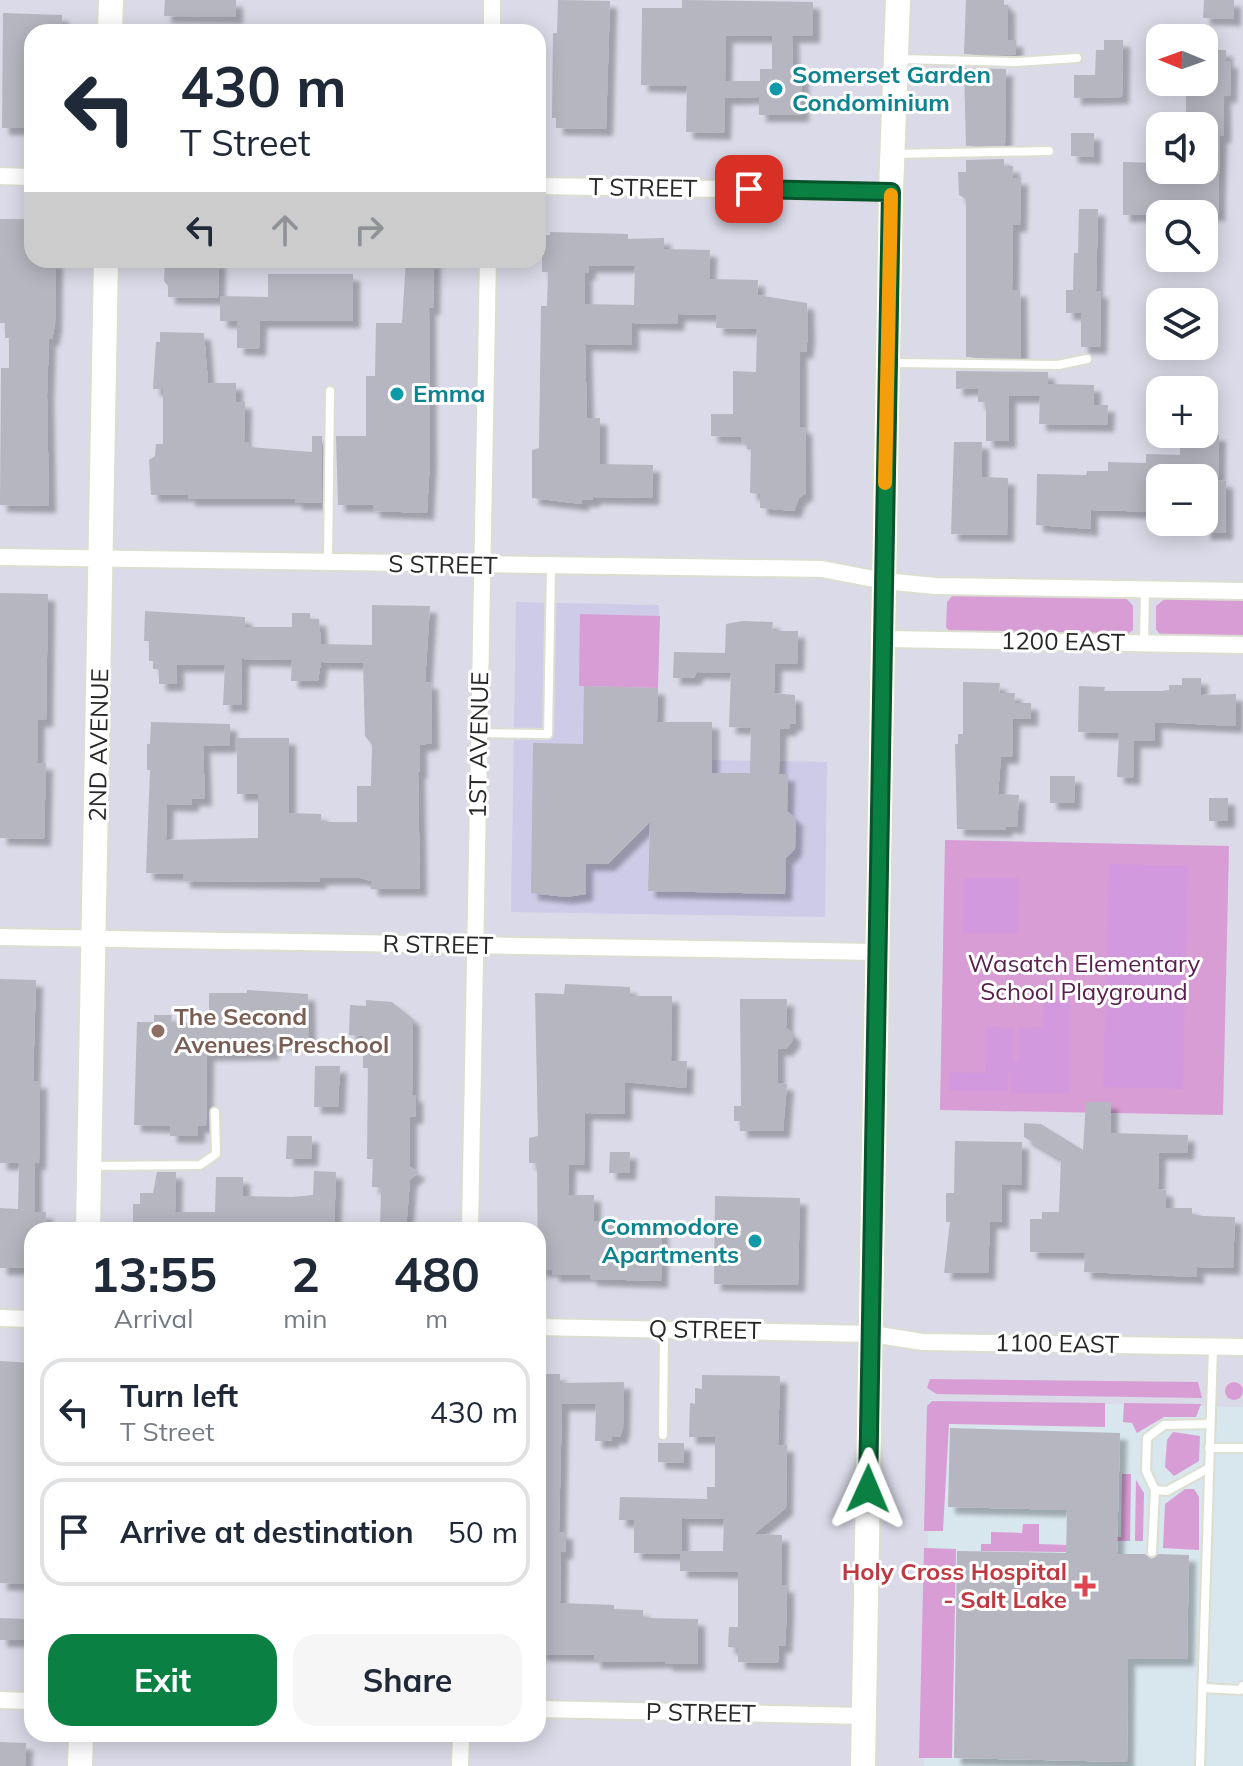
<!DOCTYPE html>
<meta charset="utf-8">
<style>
:root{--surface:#fff;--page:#f6f6f7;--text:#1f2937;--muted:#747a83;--line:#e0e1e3;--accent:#0b8043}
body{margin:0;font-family:Mulish,sans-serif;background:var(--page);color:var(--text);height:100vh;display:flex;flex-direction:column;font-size:30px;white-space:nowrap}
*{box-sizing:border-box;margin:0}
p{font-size:26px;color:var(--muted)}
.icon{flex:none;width:44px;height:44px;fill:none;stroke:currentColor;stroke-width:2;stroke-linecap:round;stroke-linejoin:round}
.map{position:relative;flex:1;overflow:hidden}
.details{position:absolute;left:24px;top:1222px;width:522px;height:520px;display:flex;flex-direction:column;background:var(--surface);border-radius:24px;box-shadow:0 4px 20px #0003}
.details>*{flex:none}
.banner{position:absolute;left:24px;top:24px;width:522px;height:244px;border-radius:24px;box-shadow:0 4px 20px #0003;background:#fff;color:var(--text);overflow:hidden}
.needle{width:52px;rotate:271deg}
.tools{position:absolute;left:1146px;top:24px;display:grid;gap:16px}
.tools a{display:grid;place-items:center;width:72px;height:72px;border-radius:16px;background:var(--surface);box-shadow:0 4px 20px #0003;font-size:40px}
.pin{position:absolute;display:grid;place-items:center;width:68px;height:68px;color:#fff;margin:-34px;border-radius:16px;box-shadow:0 4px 12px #0006}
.me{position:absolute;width:88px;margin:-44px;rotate:1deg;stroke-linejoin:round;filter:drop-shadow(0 0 6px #0008)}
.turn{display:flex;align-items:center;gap:28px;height:168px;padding:0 24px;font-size:36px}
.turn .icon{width:104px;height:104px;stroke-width:2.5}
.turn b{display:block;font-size:56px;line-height:68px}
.lanes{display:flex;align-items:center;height:76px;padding:0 24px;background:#0003;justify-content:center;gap:40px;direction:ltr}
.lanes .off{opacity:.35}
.eta{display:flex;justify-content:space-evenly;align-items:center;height:136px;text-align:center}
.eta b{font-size:48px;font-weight:700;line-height:56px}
.primary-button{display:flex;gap:16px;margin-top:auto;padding:16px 24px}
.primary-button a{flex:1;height:92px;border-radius:24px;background:var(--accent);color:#fff;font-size:32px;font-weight:700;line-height:92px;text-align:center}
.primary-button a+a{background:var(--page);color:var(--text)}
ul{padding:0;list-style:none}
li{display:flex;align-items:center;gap:24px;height:108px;margin:0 16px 12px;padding:0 8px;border:4px solid var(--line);border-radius:24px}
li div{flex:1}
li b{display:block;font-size:30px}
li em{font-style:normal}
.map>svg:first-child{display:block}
.education{fill:#cecbe8}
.medical{fill:#d8e6ee}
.green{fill:#d89dd4}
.pitch{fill:#d399de}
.building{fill:#b6b6c0;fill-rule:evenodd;filter:url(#shadow)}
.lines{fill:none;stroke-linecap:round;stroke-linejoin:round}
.lane-casing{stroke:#dbded0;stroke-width:12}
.street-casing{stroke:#dbded0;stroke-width:20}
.secondary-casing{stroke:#dbded0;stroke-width:28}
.lane{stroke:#fff;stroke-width:8}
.street{stroke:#fff;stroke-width:16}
.secondary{stroke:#fff;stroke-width:24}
.route-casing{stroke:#07532c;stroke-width:20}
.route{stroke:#0b8043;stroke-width:14}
.slow{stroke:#f59e0b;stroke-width:14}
.culture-dot{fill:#0f9aa8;stroke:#fff;stroke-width:3}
.education-dot{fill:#8d6e63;stroke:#fff;stroke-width:3}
.health-dot{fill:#e0444e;stroke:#fff;stroke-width:3}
.labels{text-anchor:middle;stroke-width:6;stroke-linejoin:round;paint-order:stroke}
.culture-label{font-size:24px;font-weight:bold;fill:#0d838f;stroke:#fff;text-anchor:start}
.street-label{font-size:24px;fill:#272727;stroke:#fff}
.park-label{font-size:24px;fill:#59214e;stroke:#fff}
.education-label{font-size:24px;font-weight:bold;fill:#785e54;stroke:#fff;text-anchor:start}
.health-label{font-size:24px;font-weight:bold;fill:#be3a42;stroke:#fff;text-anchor:end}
</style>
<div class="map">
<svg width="1243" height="1766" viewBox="0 0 1243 1766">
<defs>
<filter id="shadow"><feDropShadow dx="7" dy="7" stdDeviation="2" flood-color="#0004"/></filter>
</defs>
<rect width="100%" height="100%" fill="#dadae8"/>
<polygon class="education" points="516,602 659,605 657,759 827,762 825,917 511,912"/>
<polygon class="medical" points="930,1400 1243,1407 1243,1766 924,1766"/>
<g class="green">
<polygon points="953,595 1126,598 1133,606 1133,630 1124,637 952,634 946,627 947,602"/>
<polygon points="1166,598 1243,600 1243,639 1163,638 1156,629 1156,606"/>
<polygon points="580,614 660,616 658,688 579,686"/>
<polygon points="945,840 1229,846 1223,1115 940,1110"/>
<polygon points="930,1379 1198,1382 1202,1398 937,1394 927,1388"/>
<circle cx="1234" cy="1391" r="9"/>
<polygon points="932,1401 1105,1403 1105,1427 949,1424 943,1531 924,1531 927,1406"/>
<polygon points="1124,1403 1201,1404 1196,1417 1164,1417 1137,1433 1132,1423 1123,1422"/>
<polygon points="1173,1432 1200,1436 1199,1461 1174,1476 1165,1467 1167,1440"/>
<polygon points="1122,1474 1131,1474 1130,1541 1069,1540 1069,1536 1121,1537"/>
<polygon points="1136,1480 1144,1493 1143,1541 1135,1541"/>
<polygon points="1185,1489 1194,1489 1199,1497 1199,1550 1163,1548 1165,1504"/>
<polygon points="1023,1524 1039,1524 1039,1544 1067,1545 1066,1552 981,1551 981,1544 991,1544 991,1532 1022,1533"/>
<polygon points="924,1548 956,1549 952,1758 919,1758"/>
</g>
<g class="pitch">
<polygon points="1109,864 1188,866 1183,1089 1103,1087"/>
<polygon points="964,878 1019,878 1018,933 963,933"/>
<polygon points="1044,995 1070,996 1069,1093 1011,1093 1009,1060 1008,1091 949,1091 949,1072 985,1073 986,1027 1014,1028 1014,1060 1018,1060 1019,1028 1043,1027"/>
</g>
<g class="building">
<polygon points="165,0 236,0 236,17 164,16"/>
<polygon points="558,0 610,1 606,129 556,128 556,118 552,118 553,33 557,33"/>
<path d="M682,0L813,2V36H792L793,70H802V115H759V97L725,98L724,133L686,132L687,86L641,85L642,8H682ZM726,36H772V69H760V81H725Z"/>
<polygon points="966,0 1004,0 1004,5 1008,5 1008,40 1016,40 1016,55 964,54"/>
<polygon points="1204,0 1234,0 1234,19 1203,18"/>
<polygon points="3,13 62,15 62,32 32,32 32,128 2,128"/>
<polygon points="1104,40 1123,40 1122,97 1074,98 1074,75 1095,75 1096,50 1104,50"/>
<polygon points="1204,50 1226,50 1226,61 1231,61 1230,96 1224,96 1224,136 1220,136 1218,214 1123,215 1123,162 1160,163 1160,170 1204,170 1204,126 1186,126 1186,92 1194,92 1195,82 1204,82"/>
<polygon points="964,68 1006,69 1005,145 966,146"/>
<polygon points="1071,133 1094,133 1094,157 1071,156"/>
<polygon points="1004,159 1004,166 1013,166 1012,178 1021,178 1020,225 1013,225 1012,290 1020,290 1021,358 966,357 966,199 959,195 958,172 966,172 966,160"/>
<polygon points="1079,209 1098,209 1096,291 1101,291 1100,347 1081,347 1081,313 1066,313 1066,290 1073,290 1074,253 1078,253"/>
<polygon points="0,219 32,219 32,260 56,260 55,324 52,339 49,339 47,395 49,506 0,505 1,368 9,368 9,338 5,338 5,323 0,323"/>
<path d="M550,232L628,234V239L664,238V249L710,250L709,279L758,280L757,295L807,303L808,334L806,352L800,351V427H805L806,493L799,498L794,511L760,508V494L750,493L751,449H747V443L741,442V437L711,436V414H733V371L756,372L757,329L716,328L717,315L678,314L677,324L632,323V345L585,344L587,418H600V464L653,465L652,498L593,497V500H582V504L532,498V450L539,448L541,306H547L548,272H542V235H550ZM589,266H635L634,305L585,304V273H589Z"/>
<polygon points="165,260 219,260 218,298 168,297 168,286 164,281"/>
<polygon points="406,260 434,260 433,308 429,308 430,460 427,513 373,511 373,505 338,505 336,436 366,436 366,376 375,376 376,323 402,323"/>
<polygon points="268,274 353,274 353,321 260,321 259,349 237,348 237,321 220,321 220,296 268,297"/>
<polygon points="160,332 204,333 208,383 236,383 236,402 245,402 244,442 249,442 249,447 312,452 312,436 322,436 322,503 295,503 295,499 188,499 188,495 151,495 149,460 155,456 156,444 163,444 163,389 153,389 156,342 160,342"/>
<polygon points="956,371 1048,372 1048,384 1094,385 1094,405 1108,405 1107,425 1039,424 1040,396 1009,396 1009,441 986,441 986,402 978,402 978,388 956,389"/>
<polygon points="1180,434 1219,434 1218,478 1160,478 1160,512 1091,510 1091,529 1036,525 1037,474 1086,475 1087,471 1108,471 1108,462 1146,463 1146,454 1180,455"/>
<polygon points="954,442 982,442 982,477 1008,478 1007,535 951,534"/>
<polygon points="1204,480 1226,481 1226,533 1204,533"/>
<polygon points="0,593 48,594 46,720 38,720 37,763 46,763 44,839 0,838"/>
<polygon points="372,605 430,606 425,682 431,682 432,743 420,745 420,772 418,772 420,889 371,889 371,881 360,878 320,878 319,882 183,881 183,874 146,873 150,770 147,770 147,744 150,744 151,722 230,724 230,746 203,746 205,799 192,799 192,805 167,804 166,840 258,838 258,794 237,794 237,738 289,738 289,813 321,814 321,822 357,822 357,786 371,786 372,745 365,736 363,663 321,662 318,681 291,681 292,660 242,659 241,705 223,705 225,665 177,665 177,684 159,684 159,669 153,669 153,661 149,661 149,641 144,641 145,611 245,617 245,627 292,627 292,613 310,613 310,619 319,619 321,644 372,645"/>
<polygon points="742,621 773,622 772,631 798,631 797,664 775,664 774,693 795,695 796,724 790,724 790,729 780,729 779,774 788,774 787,811 796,819 795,849 786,858 785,894 648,891 650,822 608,864 586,864 586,894 566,897 531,893 533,743 583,744 584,686 658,688 657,722 712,722 712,773 750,773 751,728 729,727 731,673 697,672 694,678 673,678 674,652 725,653 726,624"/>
<polygon points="1182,678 1201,678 1201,695 1236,694 1236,726 1155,722 1155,741 1134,741 1133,778 1117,777 1119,733 1078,732 1079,686 1105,687 1104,691 1162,691 1169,690 1169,685 1182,685"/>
<polygon points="963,682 1000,683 999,693 1015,693 1014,703 1031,703 1031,719 1013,719 1012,757 1001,757 998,794 1019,795 1017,827 1006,826 1005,830 957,829 955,744 958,744 958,734 963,734"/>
<polygon points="1050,776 1075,776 1074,803 1050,803"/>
<rect x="1209" y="798" width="19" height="23"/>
<polygon points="0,979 36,980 33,1082 40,1081 40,1105 39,1163 35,1163 35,1212 46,1212 45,1230 32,1230 32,1268 0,1268 0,1208 18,1209 19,1163 0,1163"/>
<polygon points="565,984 630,987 630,996 672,996 671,1061 687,1061 686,1088 625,1082 625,1114 585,1113 584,1165 569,1164 568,1195 594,1195 594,1221 662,1223 661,1281 590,1279 590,1275 552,1275 552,1270 538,1270 537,1163 529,1163 529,1138 538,1136 535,993 564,994"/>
<polygon points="247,990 308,994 309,1044 272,1043 272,1053 207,1054 206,1126 198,1126 198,1136 170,1136 170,1126 134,1125 137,1022 154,1022 154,1015 172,1015 171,1022 209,1023 209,993 247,993"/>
<polygon points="740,999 787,999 786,1028 793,1034 793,1040 786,1049 778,1049 778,1083 787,1084 783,1131 740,1131 740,1121 734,1121 734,1106 741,1106"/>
<polygon points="366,1000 392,1002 413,1019 412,1095 416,1095 416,1117 410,1117 410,1167 419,1172 410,1180 406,1230 380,1230 381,1187 372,1187 373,1159 367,1159 368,1068 363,1068 363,1036 349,1035 350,1005 366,1006"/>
<polygon points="315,1066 340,1066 338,1107 314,1107"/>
<polygon points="1086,1102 1111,1102 1111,1133 1188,1135 1187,1153 1159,1153 1158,1189 1166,1190 1166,1208 1192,1208 1192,1214 1203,1216 1235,1217 1233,1268 1197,1267 1197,1277 1084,1272 1085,1253 1030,1252 1030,1219 1042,1219 1042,1212 1059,1212 1061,1159 1024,1137 1024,1123 1041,1124 1083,1150"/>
<polygon points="287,1136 312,1136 311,1159 286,1159"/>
<polygon points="955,1141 1022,1142 1021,1185 1002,1184 1002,1222 990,1222 988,1273 944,1273 950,1222 946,1222 946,1193 954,1193"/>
<polygon points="610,1152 630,1152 629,1173 609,1173"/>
<polygon points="314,1171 336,1172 334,1230 140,1230 140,1223 133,1223 133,1204 140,1204 140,1193 153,1193 157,1172 176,1172 175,1212 215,1212 216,1177 243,1177 243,1196 292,1197 313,1195"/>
<polygon points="715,1196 800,1198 798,1285 714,1284"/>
<polygon points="0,1361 31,1363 25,1508 29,1555 23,1584 0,1583"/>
<polygon points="538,1374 560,1374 560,1383 624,1382 623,1428 620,1437 612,1437 612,1441 595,1441 596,1404 562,1404 559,1532 566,1532 566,1552 561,1552 560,1603 614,1605 614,1609 643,1610 643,1618 698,1619 698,1664 665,1664 666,1661 594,1662 594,1655 538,1654"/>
<path d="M702,1375L780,1376L778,1445H787L786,1508L754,1534L782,1535L781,1586L787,1585V1610L785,1646H779L778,1663L738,1662V1648L728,1647L729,1627H738V1572L680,1571V1554L634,1553V1520H619L620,1497L707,1499V1487H715V1437H689L690,1403L695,1404V1388L702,1389ZM682,1518L724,1519L723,1551H682Z"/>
<polygon points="950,1428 1120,1433 1117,1554 1145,1554 1152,1559 1158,1554 1189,1555 1187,1659 1128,1659 1127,1762 954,1758 957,1551 1066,1553 1067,1510 948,1507"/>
<polygon points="658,1443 684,1443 684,1463 658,1462"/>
<polygon points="0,1618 27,1619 28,1640 0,1640"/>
<polygon points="0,1742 26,1743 25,1766 0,1766"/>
</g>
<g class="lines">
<g class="lane-casing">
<g id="lane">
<polyline points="900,59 1016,62 1077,58"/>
<polyline points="893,154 1049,151"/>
<polyline points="893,363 1058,365 1087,359"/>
<polyline points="328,562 330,391"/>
<polyline points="1144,643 1145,590"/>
<polyline points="479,733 548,734 551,567"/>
<polyline points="91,1166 200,1165 216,1154 215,1112"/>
<polyline points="663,1435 664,1330"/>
<polyline points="1209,1448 1243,1448"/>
<polyline points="1209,1468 1167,1491 1155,1490 1146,1471 1147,1438 1164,1425 1210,1424"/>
<polyline points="1152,1552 1155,1490"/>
<polyline points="1203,1688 1240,1690 1243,1686"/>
<polyline points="1200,1766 1213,1347"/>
</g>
</g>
<g class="street-casing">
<g id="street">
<polyline points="492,32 492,0"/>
<polyline points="0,176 32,177"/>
<polyline points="538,186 891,192"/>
<polyline points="0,557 822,569 884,581 935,586 1243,591"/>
<polyline points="884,639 1243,645"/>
<polyline points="0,937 877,952"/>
<polyline points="470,1230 488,260"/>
<polyline points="0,1318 32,1319"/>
<polyline points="538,1327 872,1334 923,1342 1243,1347"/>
<polyline points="0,1700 32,1701"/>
<polyline points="538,1709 864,1716"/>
<polyline points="460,1766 461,1734"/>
</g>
</g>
<g class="secondary-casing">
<g id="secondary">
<polyline points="110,32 111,0"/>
<polyline points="88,1230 106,260"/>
<polyline points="80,1766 81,1734"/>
<polyline points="863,1766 891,192 898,0"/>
</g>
</g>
<use href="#lane" class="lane"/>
<use href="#street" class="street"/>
<use href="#secondary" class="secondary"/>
</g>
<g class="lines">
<g class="route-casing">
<polyline id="route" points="749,189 891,192 868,1489"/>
</g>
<use href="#route" class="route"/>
<polyline class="slow" points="885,483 891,195"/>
</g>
<g class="culture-dot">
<circle cx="776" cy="89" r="8"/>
<circle cx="397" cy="394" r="8"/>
<circle cx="755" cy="1241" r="8"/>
</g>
<circle class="education-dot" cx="158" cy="1031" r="8"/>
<path class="health-dot" d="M1081 1574h8v8h8v8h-8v8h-8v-8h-8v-8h8z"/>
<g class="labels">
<g class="culture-label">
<text x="792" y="83">Somerset Garden<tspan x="792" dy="28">Condominium</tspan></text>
<text x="413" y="402">Emma</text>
<text x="739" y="1235" text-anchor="end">Commodore<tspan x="739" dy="28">Apartments</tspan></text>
</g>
<g class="street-label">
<text transform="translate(643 188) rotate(1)" y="8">T STREET</text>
<text transform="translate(443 565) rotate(1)" y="8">S STREET</text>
<text transform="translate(1063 642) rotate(1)" y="8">1200 EAST</text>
<text transform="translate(99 745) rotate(-89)" y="8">2ND AVENUE</text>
<text transform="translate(479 745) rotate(-89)" y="8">1ST AVENUE</text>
<text transform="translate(438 945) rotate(1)" y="8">R STREET</text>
<text transform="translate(705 1330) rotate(1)" y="8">Q STREET</text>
<text transform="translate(1057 1344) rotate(1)" y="8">1100 EAST</text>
<text transform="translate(701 1713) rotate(1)" y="8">P STREET</text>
</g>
<g class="park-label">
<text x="1084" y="972">Wasatch Elementary<tspan x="1084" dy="28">School Playground</tspan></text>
</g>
<g class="education-label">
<text x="174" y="1025">The Second<tspan x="174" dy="28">Avenues Preschool</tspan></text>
</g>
<g class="health-label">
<text x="1067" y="1580">Holy Cross Hospital<tspan x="1067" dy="28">- Salt Lake</tspan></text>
</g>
</g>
</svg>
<div class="tools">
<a><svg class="needle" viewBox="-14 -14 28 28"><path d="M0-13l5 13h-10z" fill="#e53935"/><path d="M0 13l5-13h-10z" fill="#747a83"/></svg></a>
<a><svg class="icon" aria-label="sound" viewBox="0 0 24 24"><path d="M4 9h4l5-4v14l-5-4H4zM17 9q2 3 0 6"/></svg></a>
<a><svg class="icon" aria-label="search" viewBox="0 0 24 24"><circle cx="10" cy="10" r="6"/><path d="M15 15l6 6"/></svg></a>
<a><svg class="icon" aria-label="layers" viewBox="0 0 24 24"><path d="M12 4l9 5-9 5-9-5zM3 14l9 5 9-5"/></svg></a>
<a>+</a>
<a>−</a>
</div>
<div class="pin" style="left:749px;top:189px;background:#d93025"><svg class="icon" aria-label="arrive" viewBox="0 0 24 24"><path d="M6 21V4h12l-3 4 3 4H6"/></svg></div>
<svg class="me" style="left:868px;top:1489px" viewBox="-20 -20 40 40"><path d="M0-17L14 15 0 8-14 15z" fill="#0b8043" stroke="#fff" stroke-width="4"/></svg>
<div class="banner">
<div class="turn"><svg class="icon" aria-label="left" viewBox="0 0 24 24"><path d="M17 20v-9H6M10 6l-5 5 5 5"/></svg><div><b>430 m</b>T Street</div></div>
<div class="lanes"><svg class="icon" aria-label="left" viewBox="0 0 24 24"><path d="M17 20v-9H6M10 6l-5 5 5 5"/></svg><svg class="icon off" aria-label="ahead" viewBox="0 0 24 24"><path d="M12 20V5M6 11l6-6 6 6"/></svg><svg class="icon off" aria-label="right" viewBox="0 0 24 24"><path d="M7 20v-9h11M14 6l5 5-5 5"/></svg></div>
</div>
<section class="details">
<div class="eta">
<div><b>13:55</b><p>Arrival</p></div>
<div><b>2</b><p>min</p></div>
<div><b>480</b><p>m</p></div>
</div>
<ul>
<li><svg class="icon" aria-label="left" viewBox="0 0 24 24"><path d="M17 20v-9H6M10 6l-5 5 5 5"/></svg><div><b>Turn left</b><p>T Street</p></div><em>430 m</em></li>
<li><svg class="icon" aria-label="arrive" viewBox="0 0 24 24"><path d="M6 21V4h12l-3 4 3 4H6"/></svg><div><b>Arrive at destination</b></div><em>50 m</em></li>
</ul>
<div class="primary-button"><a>Exit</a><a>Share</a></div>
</section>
</div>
